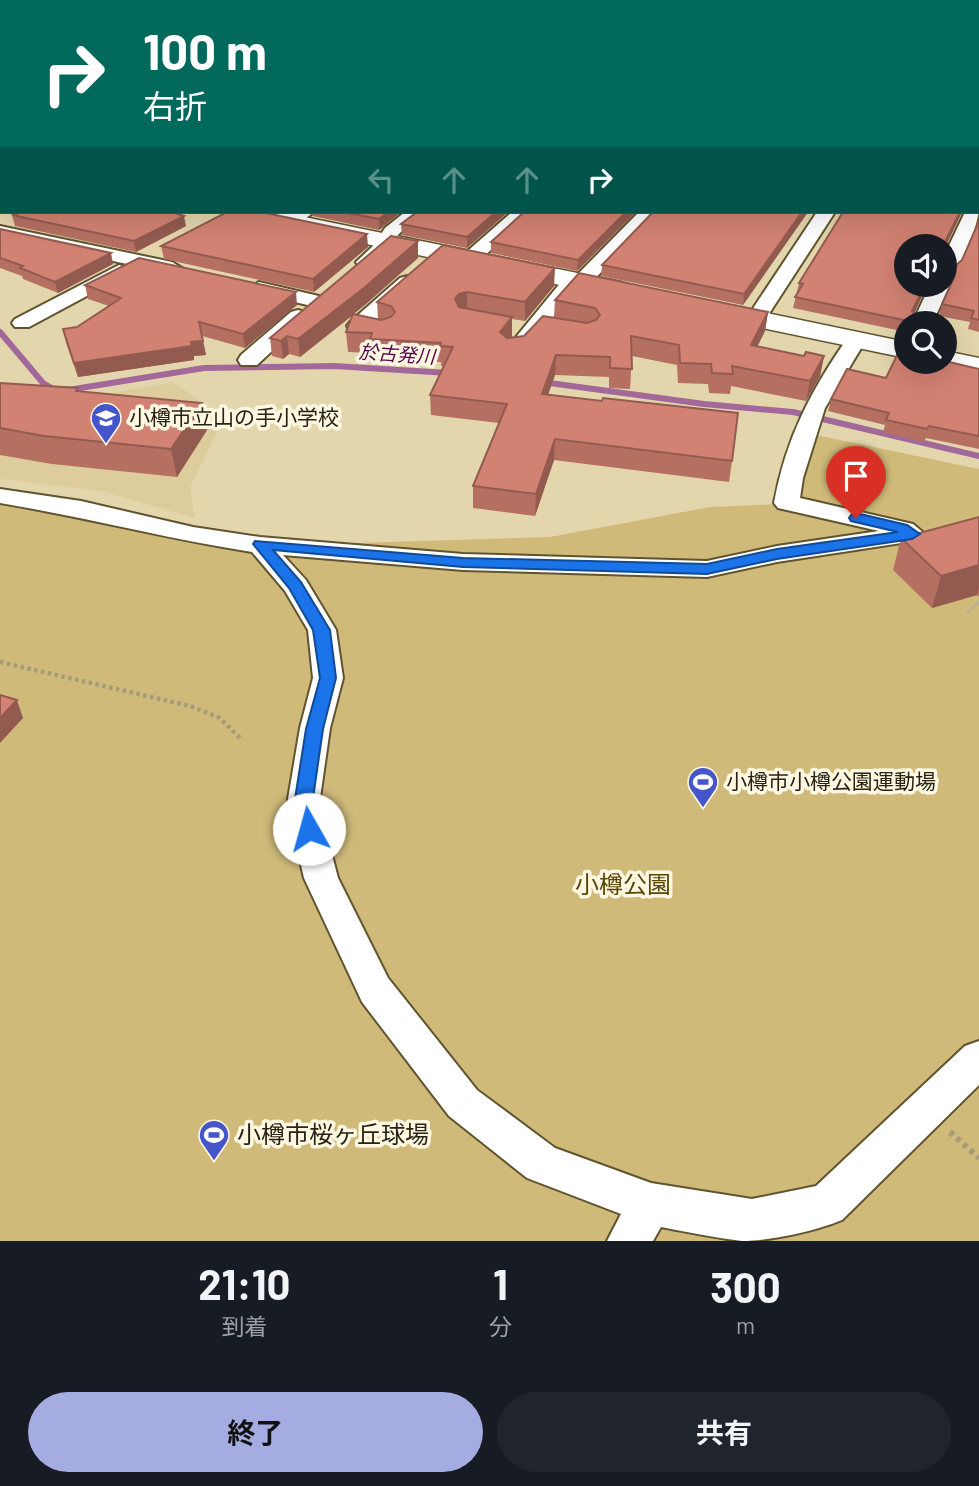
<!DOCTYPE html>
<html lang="ja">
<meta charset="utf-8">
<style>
:root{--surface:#171b24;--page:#20242c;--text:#f1f3f6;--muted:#9ea1a6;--accent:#a4ace2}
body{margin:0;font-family:Barlow,"Noto Sans JP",sans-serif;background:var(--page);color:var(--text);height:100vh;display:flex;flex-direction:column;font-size:26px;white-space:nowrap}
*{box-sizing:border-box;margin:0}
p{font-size:23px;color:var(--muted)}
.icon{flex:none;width:38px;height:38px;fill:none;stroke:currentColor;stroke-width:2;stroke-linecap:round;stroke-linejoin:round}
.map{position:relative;height:1241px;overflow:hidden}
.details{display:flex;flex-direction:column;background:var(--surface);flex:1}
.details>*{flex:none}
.top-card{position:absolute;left:0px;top:0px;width:980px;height:214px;box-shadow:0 7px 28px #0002;background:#00695c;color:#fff;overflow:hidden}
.tools{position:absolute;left:894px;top:234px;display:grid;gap:14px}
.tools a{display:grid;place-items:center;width:63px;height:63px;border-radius:50%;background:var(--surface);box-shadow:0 7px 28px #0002;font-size:35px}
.pin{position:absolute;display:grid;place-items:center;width:60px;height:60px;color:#fff;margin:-72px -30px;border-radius:50% 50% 50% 0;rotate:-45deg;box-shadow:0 0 7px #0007}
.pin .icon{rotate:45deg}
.me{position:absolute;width:77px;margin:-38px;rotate:353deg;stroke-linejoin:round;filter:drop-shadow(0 0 5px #0008)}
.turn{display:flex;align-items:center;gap:24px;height:147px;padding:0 28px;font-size:32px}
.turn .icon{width:91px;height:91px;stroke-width:2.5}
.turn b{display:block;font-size:49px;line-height:60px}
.lanes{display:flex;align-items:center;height:66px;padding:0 28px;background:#0003;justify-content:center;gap:35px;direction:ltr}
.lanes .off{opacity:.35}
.eta{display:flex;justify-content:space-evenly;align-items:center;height:119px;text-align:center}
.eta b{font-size:42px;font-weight:700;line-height:49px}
.button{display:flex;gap:14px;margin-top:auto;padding:14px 28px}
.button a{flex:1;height:80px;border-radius:42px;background:var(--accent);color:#111;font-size:28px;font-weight:700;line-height:80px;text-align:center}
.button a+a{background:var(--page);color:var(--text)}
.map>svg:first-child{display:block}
.built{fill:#ddcd9d}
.green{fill:#cfba7a}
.forest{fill:#b2994b}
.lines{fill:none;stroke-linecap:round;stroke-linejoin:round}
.stream{stroke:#a3689a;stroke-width:6}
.minor-tunnel{stroke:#beb28e;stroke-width:30;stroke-dasharray:30 15;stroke-linecap:butt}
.minor-casing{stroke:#60542f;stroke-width:4}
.major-casing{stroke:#60542f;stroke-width:3}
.path-far1{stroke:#a59b7a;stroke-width:4.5;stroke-dasharray:3.5 3.5;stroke-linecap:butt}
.path{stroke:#a59b7a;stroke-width:6;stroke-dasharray:4.5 4.5;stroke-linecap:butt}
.minor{fill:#fff;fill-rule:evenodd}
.major{fill:#fff;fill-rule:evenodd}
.wall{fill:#b57062}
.shaded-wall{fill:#935b50}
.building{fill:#d28272;stroke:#935b50;stroke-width:2}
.route{fill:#1a73e8;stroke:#114b97;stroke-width:2}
.labels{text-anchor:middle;stroke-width:7;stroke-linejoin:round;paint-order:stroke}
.far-water-label{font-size:19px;font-style:italic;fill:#53054c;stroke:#fef7e2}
.poi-label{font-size:21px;fill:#282314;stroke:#fef7e2;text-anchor:start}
.near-park-label{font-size:24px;fill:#584706;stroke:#fef7e2}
.near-poi-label{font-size:24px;fill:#282314;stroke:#fef7e2;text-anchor:start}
</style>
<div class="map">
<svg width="979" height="1241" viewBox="0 0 979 1241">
<rect width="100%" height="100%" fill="#e3d6ad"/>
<polygon class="built" points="173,382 209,407 216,433 190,488 195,518 102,491 0,479 0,385 85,398"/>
<polygon class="green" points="792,430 979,469 979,1241 0,1241 0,502 230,547 550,537 710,507 780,504"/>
<polygon class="forest" points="387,0 805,0 803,2"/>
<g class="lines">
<g class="stream">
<polyline points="0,332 43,383 55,390"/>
<polyline points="542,382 704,404 793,412 979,456"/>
<polyline points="68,390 204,368 334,366 449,373"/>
</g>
<polyline class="minor-tunnel" points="946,569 979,604"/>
<g class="minor-casing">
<g id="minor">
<path d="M979,208C979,223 960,276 945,280V254L965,212H978Z"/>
<polygon points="293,212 314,212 297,225 285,225 282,221"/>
<path d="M405,212H426C419,221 407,225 399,234C387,246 382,272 358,266L356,262L373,246L385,228Z"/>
<polygon points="512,212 531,212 477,263 463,263 461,259 463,255"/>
<polygon points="639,212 658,212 588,286 578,287 526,350 512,350 508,346 512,342 566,276 577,275"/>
<polygon points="817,212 835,212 763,323 749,323 746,319"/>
<polygon points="0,226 172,262 182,268 172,274 0,236"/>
<polygon points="119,265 126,267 129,271 126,275 29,327 15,327 12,323 15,319"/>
<polygon points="407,276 417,282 414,286 373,323 387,326 390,330 387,334 380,336 350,330 347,326 350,322 400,278"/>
<polygon points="945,280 950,285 932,324 912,324 930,285 945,285"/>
<polygon points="259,282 323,297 326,301 323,305 316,307 252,292 249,288"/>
<polygon points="298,310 305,312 308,316 305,320 257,365 241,365 238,360 241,355 291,312"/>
<path d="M856,334L863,336L866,340L825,408L803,478L800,498L913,524L925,534L921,540L777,562L707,577L463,570L283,555L306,580L336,630L343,678L330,728L319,805L338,878L388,978L477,1090L555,1148L651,1183L752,1199L816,1186L965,1046L979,1041V1085L842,1220C816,1231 770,1241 742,1241C715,1238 688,1232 661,1227L653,1241H607L621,1214L527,1178L449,1116L362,1002L304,878L287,805L300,728L313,678L308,630L285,591L252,552C167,539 85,517 0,503V489L81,501L193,527L260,537L463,554L707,561L777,546L879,531L778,508L774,503C786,438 811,390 849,336Z"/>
</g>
</g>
<g class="major-casing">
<g id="major">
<polygon points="236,212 280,212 621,282 630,285 634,290 630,295 621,298 248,219 240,217"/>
<polygon points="719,303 906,342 906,358 710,317 706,311 710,305"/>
<polygon points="945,351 979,358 979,374 935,365 933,362 945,362"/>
</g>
</g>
<polyline class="path-far1" points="0,662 190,706 220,718 240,738"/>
<polyline class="path" points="950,1132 979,1158"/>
<use href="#minor" class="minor"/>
<use href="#major" class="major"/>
</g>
<g class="wall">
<polygon points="0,0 429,2 2,149 0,149 0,16 1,16 1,12 0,13"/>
<polygon points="826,0 979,0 979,19 978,2 840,2"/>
<polygon points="312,212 401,212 379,230 313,216"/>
<polygon points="508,212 467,248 402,235 401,224"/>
<polygon points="636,212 577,271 491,253 491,242"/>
<polygon points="653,212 808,212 743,305 601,276 602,265"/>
<polygon points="843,212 962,212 945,247 945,272 945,247 906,247 906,285 927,285 914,313 916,315 914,324 906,324 906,332 793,308 799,283"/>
<polygon points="12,215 186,226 136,252 15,226"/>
<polygon points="979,221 979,332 968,329 970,322 939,316 942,304 951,284 949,280 952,269 962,260"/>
<polygon points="0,229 113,264 58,293 23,279 22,276 0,268"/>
<polygon points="418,241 418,258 353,314 378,320 377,302 443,245 554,286 525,321 512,319 512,337 524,336 554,317 555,300 768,312 765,331 757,347 804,356 824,356 820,376 806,401 731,386 730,394 709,393 708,384 678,383 677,365 632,356 630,389 609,388 609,377 555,375 548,395 732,461 729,482 554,460 535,516 473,508 473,486 499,423 431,415 430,395 444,366 441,366 441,362 371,358 371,353 348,352 346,332 353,315 300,357 289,354 283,359 272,356 270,338"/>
<polygon points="161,246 368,247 314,292 164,259"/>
<polygon points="85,285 297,305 245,348 202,336 206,355 194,356 194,360 78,377 66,343 63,329 77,327 109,306 88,299"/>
<polygon points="979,369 979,449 926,438 924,442 883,432 885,425 828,411 831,399 886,378"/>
<polygon points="0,383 79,391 207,430 177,477 52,464 0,455"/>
<polygon points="979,517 979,597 977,595 932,608 893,570 901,538"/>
</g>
<g class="shaded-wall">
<polygon points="0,202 2,202 2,212 6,212 0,214"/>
<polygon points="388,212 401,212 379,230 379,219"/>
<polygon points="496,212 508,212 467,248 467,237"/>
<polygon points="626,212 636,212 577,271 578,260"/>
<polygon points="802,212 808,212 743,305 744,294"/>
<polygon points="960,212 962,212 945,248 945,242"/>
<polygon points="184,216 186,226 136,252 134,241"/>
<polygon points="367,234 368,247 314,292 313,279"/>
<polygon points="418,241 418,258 365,305 300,357 298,339"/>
<polygon points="111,253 113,264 58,293 55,282"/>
<polygon points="555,268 554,286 525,321 525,302"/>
<polygon points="925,285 927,285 910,323 912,311"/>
<polygon points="296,292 297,305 245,348 243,334"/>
<polygon points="467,292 467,311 459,313 455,299 459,294"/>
<polygon points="768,312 765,331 748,365 751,345"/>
<polygon points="512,317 512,337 500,351 500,332"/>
<polygon points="287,336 289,354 283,359 281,341"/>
<polygon points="203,341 206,355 194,356 194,360 78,377 74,363"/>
<polygon points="556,355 555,375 541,414 542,394"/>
<polygon points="824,356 820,376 806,401 810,381"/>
<polygon points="202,403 207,430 177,477 171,449"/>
<polygon points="555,439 554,460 535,516 536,494"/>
<polygon points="979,565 979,587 977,595 932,608 941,576"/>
<polygon points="17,700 23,718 0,743 0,718"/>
</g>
<g class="building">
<polygon points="0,0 417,0 429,2 2,2 2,37 0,37 0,16 1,16"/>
<polygon points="896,0 979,0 979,10 978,2 905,2"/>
<polygon points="978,20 979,21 979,69 978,69"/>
<polygon points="2,38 2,85 0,86 0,48"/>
<polygon points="2,85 2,140 0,140 0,96"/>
<polygon points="978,111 979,114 978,199"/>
<polygon points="2,152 2,202 0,202 0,154"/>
<polygon points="23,212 172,212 184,216 134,241 12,215"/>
<polygon points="227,212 261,212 367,234 313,279 161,246"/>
<polygon points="342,212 388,212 379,219"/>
<polygon points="417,212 496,212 467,237 401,224"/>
<polygon points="524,212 626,212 578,260 491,242"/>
<polygon points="653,212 802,212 744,294 602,265"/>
<polygon points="843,212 960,212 945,242 945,271 945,247 906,247 906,285 925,285 912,311 916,315 913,322 795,297 803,284 799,283"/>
<polygon points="979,221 979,320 971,318 974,311 942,304 955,275 952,269 962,260"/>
<polygon points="0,229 111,253 55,282 20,268 23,266 0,258"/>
<polygon points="391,236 418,241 364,288 298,339 287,336 281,341 270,338"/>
<polygon points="443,245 555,268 525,302 467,292 459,294 455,299 459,307 512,317 500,332 507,338 524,336 543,316 587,323 596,320 600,315 595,308 555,300 579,273 768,312 751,345 804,356 806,352 824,356 810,381 732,366 733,374 712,373 711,364 680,363 679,345 631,336 632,369 610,368 610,357 556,355 542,394 602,401 603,398 738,413 732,461 555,439 536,494 473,486 507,404 430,395 453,347 440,346 441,343 370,339 372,333 346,332 353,314 381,320 391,317 395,312 391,306 377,302"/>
<polygon points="139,258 296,292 243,334 199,322 203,341 191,342 192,346 74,363 63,329 77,327 121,298 85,285"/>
<polygon points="899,351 906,352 906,362 945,362 945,361 979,369 979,436 929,426 927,429 886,420 889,413 831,399 847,369 886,378"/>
<polygon points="0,383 78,388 76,391 202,403 171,449 44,436 0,428"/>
<polygon points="979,517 979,565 941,576 901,538"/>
<polygon points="0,695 17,700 0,718"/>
</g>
<polygon class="route" points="856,513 907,525 920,534 912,539 777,559 707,574 463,567 273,550 301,582 330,630 336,678 323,729 312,805 318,829 316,834 309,837 302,834 294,805 306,729 320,678 313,630 289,588 253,544 255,541 463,558 707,564 777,549 898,532 851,521 849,518 851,515"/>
<defs>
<g id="school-pin" transform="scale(1.575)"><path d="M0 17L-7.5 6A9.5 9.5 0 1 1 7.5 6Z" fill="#4555ca" stroke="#fef7e2"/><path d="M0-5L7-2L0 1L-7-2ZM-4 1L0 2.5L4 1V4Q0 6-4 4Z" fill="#fff"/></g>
<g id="stadium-pin" transform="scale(1.575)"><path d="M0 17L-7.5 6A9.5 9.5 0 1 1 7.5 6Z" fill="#4555ca" stroke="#fef7e2"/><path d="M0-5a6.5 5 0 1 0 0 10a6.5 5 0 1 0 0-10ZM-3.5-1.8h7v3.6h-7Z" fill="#fff"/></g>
</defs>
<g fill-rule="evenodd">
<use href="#school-pin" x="106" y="418"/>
<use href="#stadium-pin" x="703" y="782"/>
<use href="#stadium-pin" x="214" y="1135"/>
</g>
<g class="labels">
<g class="far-water-label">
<text transform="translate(397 354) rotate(4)" y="7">於古発川</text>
</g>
<g class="poi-label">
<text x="129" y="425">小樽市立山の手小学校</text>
<text x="726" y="789">小樽市小樽公園運動場</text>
</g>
<g class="near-park-label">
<text x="623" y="893">小樽公園</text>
</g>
<g class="near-poi-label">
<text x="237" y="1143">小樽市桜ヶ丘球場</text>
</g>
</g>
</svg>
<div class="tools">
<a><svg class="icon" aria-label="sound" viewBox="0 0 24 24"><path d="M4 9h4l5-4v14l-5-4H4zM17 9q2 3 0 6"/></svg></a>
<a><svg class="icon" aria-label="search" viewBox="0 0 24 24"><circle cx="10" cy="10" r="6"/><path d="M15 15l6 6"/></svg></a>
</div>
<div class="pin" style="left:856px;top:518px;background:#d93025"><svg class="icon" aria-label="arrive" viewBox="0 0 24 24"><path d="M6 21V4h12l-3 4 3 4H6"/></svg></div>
<svg class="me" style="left:309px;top:829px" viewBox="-20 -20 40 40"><circle r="19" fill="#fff"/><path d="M0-13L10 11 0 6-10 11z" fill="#1a73e8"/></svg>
<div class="top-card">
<div class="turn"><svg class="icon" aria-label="right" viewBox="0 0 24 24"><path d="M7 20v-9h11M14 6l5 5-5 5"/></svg><div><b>100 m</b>右折</div></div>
<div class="lanes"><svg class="icon off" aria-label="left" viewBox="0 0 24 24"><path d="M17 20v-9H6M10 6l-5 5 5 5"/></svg><svg class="icon off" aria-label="ahead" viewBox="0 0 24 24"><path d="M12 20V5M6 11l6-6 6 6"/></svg><svg class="icon off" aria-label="ahead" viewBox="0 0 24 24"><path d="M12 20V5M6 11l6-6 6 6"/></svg><svg class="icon" aria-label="right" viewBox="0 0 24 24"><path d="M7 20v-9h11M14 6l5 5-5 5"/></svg></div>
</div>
</div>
<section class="details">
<div class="eta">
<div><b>21:10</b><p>到着</p></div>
<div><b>1</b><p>分</p></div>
<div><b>300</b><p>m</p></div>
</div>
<div class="button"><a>終了</a><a>共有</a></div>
</section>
